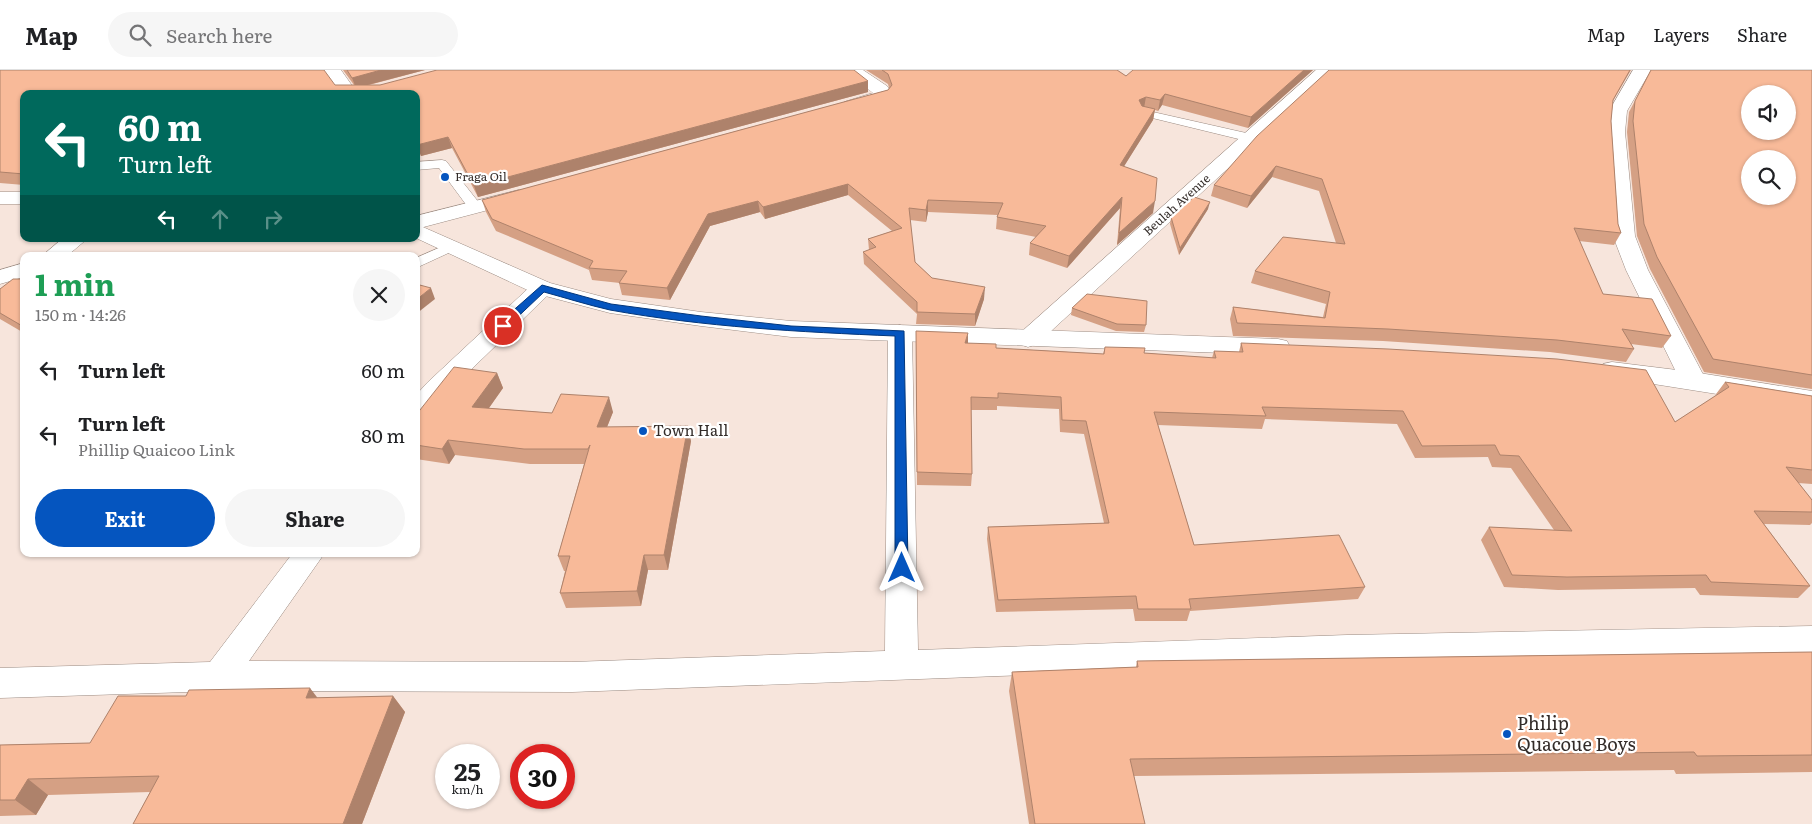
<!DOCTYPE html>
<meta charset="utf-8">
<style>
:root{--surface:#fff;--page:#f6f6f6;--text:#202124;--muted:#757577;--line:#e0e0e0;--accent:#0555bf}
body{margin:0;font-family:Literata,serif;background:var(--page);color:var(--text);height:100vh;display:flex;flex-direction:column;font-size:19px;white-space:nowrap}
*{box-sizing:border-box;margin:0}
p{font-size:16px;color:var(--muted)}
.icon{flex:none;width:28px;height:28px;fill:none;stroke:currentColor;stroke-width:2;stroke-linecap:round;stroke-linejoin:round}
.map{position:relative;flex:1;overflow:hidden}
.details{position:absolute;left:20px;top:182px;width:400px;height:305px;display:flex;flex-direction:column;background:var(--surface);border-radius:10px;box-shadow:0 1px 4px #0004}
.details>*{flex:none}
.guide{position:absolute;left:20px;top:20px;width:400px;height:152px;border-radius:10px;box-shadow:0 1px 4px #0004;background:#00695c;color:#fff;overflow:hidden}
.controls{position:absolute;left:1741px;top:15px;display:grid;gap:10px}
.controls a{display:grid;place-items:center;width:55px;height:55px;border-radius:50%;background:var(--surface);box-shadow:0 1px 4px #0004;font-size:25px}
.speed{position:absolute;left:435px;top:674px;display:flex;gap:10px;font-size:25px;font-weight:700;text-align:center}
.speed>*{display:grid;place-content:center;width:65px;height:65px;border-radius:50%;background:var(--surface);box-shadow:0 1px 4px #0004;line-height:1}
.speed small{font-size:12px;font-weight:400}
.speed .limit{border:8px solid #d22;background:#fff;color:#111}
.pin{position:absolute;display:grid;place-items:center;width:42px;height:42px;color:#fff;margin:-21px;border:2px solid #fff;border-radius:50%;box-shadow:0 1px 5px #0007}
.me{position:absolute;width:55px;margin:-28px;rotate:0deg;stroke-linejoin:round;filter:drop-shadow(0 0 4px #0008)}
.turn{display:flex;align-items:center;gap:18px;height:105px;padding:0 15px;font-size:22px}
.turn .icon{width:65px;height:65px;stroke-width:2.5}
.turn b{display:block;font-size:35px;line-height:42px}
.lanes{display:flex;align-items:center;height:48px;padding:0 15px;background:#0003;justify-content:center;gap:25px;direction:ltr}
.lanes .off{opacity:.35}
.round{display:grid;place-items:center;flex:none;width:52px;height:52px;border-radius:26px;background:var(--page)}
.overview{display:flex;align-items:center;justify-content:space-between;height:85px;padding:0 15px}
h1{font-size:30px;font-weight:700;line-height:38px;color:#1e9e55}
.action{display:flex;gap:10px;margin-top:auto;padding:10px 15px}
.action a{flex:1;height:58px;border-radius:30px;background:var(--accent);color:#fff;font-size:20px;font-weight:700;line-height:58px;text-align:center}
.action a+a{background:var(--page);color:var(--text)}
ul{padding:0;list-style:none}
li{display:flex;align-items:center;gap:15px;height:65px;padding:0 15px}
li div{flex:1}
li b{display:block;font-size:19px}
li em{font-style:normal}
header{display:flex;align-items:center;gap:30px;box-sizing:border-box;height:70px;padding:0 25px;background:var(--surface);border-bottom:1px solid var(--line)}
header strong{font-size:24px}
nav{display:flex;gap:28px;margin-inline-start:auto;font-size:18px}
.search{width:350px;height:45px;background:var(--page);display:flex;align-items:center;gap:12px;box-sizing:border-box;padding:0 18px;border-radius:28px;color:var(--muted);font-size:19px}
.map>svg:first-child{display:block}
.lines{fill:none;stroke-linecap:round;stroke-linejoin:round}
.service-casing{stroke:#9b8b82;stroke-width:1}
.minor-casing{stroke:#9b8b82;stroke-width:1}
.tertiary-casing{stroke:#9b8b82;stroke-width:1}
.service{fill:#fff;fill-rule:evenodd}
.minor{fill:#fff;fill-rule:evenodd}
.tertiary{fill:#fff;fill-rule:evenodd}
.wall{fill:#d5a084}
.shaded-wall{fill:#ae826b}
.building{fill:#f8ba99;stroke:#ae826b;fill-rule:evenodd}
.route{fill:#0555bf;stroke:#03377c}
.poi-dot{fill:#0555bf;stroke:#fff;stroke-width:2}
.labels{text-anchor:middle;stroke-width:4.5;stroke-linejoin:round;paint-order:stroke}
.far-poi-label{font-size:12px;fill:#332c29;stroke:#fff;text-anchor:start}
.far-street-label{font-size:12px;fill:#332c29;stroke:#fff}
.poi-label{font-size:15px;fill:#332c29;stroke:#fff;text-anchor:start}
.near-poi-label{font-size:18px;fill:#332c29;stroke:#fff;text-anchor:start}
</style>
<header>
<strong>Map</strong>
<div class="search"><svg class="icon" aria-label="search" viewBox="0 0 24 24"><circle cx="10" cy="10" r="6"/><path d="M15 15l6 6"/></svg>Search here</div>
<nav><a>Map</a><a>Layers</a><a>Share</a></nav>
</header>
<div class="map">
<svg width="1812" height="754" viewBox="0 0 1812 754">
<rect width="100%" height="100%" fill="#f7e5dc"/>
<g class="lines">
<g class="service-casing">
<g id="service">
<polygon points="1144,40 1255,65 1257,68 1251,72 1140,45 1138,43"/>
<polygon points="442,90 446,91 480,134 482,137 480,140 470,140 439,98 416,100 416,92"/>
<polygon points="450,173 455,174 457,177 455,180 416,198 416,188"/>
</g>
</g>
<g class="minor-casing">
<g id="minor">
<path d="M843,0H863L887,16L892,23C883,35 858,44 844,40L841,36L844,32L873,23Z"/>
<polygon points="1316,0 1335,0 1037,274 1028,277 1019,274 1016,269 1019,264"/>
<polygon points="1633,0 1651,0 1627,41 1625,62 1635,166 1648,200 1706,310 1702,316 1693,318 1684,316 1680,310 1626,200 1613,166 1607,62 1609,41"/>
<polygon points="519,120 526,122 529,126 526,130 416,159 416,146"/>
<polygon points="62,169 87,169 67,186 42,186"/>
<polygon points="24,193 24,207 0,214 0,200"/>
<polygon points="542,211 550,213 554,218 550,223 446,324 425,349 416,352 416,325 428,312 534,213"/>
<polygon points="900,255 909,258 912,263 918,580 1347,565 1812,556 1812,584 1347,593 572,622 219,621 0,628 0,598 210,592 292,484 324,484 249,591 572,592 885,581 888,263 891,258"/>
</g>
</g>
<g class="tertiary-casing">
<g id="tertiary">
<polygon points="323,0 341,0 358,24 340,24"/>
<rect x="0" y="122" width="24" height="12"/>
<polygon points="416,154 550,213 611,229 701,242 791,251 1278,269 1287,271 1290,277 1287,283 1278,285 791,267 701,256 610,243 534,223 416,168"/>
<polygon points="1612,292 1693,302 1812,321 1812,339 1603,306 1599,300 1603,294"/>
</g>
</g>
<use href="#service" class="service"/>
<use href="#minor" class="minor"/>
<use href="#tertiary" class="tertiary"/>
</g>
<g class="wall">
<polygon points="0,0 335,15 354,15 343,0 425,0 369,15 868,11 868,22 478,127 452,78 421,86 419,81 416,81 416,24 24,24 24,115 0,113"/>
<polygon points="866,0 1117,0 1126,6 1313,0 1248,58 1162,35 1158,41 1155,40 1153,50 1124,96 1153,143 1117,175 1120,138 1067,198 1029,185 1030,173 1036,167 996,159 997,147 998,145 928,142 926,152 910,150 915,192 932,208 984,229 975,256 916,254 917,244 864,194 863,182 869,180 868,169 892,161 848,125 765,149 760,142 710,156 670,230 622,225 619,213 620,213 592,210 589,200 496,161 486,142 482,130 888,20 889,18 888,14"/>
<polygon points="1329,0 1631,0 1613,31 1611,51 1618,154 1621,163 1614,175 1579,171 1603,224 1671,266 1662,278 1631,274 1634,279 1626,292 1550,282 1383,271 1233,266 1230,249 1233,237 1323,247 1326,234 1251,213 1255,201 1336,173 1319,121 1272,107 1247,138 1211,126 1214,115"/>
<polygon points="1651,0 1812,0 1812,319 1704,302 1650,199 1637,166 1627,62 1629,42"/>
<polygon points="1208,139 1179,185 1170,154 1171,147"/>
<polygon points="24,209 24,263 0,249 0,219"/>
<polygon points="1072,238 1146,255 1144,262 1116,261 1071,245"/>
<polygon points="916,261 968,273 996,278 1103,284 1105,277 1144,283 1212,288 1214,281 1239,282 1241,273 1675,352 1717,325 1716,324 1725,312 1812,326 1812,414 1798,413 1812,430 1812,453 1810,455 1764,454 1810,516 1798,528 1700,525 1695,518 1558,520 1504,517 1481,470 1489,457 1554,460 1511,398 1492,397 1488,387 1415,388 1397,354 1265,349 1262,359 1158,355 1194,475 1365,517 1358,529 1190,541 1187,551 1135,551 1133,539 996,542 987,469 988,457 1104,453 1084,364 1060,362 1059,339 997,336 997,340 971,340 972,404 971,416 917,415"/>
<polygon points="497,303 503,318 489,338 552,343 613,342 607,357 691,371 668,500 648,500 641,536 566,538 560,523 565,501 564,501 558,486 584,394 530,394 455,385 449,394 416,389 416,345"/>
<polygon points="1812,582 1812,702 1676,704 1674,700 1134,706 1145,754 1029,754 1009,621 1012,602 1136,597 1137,591"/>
<polygon points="393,626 405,642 362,754 133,754 150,722 48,725 36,745 0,746 0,675 90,673 318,628"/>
</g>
<g class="shaded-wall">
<polygon points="381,0 425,0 356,18 352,8"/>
<polygon points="1304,0 1313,0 1248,58 1251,47"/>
<polygon points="868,11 868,22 478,127 474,116"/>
<polygon points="1165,24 1162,35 1158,41 1160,30"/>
<polygon points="1146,27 1144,38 1137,41 1139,30"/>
<polygon points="1155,39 1153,50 1118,106 1120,95"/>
<polygon points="448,67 452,78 421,86 417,75"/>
<polygon points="1276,96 1272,107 1247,138 1251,126"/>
<polygon points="848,114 848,125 765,149 763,137"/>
<polygon points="1122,127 1120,138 1067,198 1069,186"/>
<polygon points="928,130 928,142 926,152 926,140"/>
<polygon points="758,131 760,142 710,156 670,230 667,218 708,144"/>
<polygon points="1155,131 1153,143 1117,175 1119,163"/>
<polygon points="1210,132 1208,139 1179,185 1180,178"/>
<polygon points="985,217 984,229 975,256 975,244"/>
<polygon points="431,218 435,229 416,244 416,230"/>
<polygon points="968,263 968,275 965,273"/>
<polygon points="497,303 503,318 479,352 472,337"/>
<polygon points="609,327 613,342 601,372 597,357"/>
<polygon points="688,356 691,371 668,500 664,485"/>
<polygon points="448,370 455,385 449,394 442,379"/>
<polygon points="644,485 648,500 641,536 637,521"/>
<polygon points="310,618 323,635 306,628"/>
<polygon points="393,626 405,642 362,754 343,754"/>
<polygon points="28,709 48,725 36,745 15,730"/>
</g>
<g class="building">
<polygon points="0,0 324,0 335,15 380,15 437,0 854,0 868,11 474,116 448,67 417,75 416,24 24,24 24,104 0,102"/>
<polygon points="347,0 381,0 352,8"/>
<polygon points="882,0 1117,0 1126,6 1133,0 1304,0 1251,47 1165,24 1160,30 1146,27 1139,30 1142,36 1155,39 1120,95 1157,108 1155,131 1119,163 1122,127 1069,186 1030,173 1046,156 997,147 1003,133 928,130 926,140 909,138 915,192 932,208 985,217 975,244 917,242 917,232 863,182 876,177 868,169 902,158 848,114 763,137 758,131 708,144 667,218 619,213 627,201 589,198 593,191 492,149 482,130 888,20 892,15 888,4"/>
<polygon points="1329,0 1630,0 1613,30 1611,51 1618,154 1621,163 1574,158 1603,224 1652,229 1671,266 1622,259 1634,279 1557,270 1388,259 1237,253 1233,237 1325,248 1330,222 1255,201 1283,167 1345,174 1322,109 1276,96 1251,126 1214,115 1257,66"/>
<path d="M1651,0H1812V305L1713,289L1657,187L1644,154L1633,51L1635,31ZM1750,24H1788V61H1750ZM1750,89H1788V126H1750Z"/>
<polygon points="1194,127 1210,132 1180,178 1171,147"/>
<polygon points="13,209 24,209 24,257 0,243 0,219"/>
<polygon points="416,214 431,218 416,230"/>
<polygon points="1087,224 1147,231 1146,255 1117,254 1072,238"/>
<polygon points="916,261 968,263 965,273 996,274 996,278 1104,284 1105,277 1145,278 1144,283 1216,288 1214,281 1243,282 1241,273 1388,279 1557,289 1646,300 1675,352 1729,317 1725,312 1812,326 1812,400 1786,397 1812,430 1812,442 1754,441 1810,516 1711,512 1706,505 1567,507 1512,505 1489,457 1572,461 1519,386 1500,385 1495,375 1422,376 1403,341 1262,337 1266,346 1154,342 1194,475 1339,465 1365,517 1189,529 1191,539 1138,539 1136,526 998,530 988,457 1109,453 1086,351 1062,350 1061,327 998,323 998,328 971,327 972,404 917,402"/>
<polygon points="454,297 497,303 472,337 552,343 561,324 609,327 597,357 688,356 664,485 644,485 637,521 560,523 570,486 558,486 590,375 588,379 524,379 448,370 442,379 416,375 416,345"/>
<polygon points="1812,582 1812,685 1697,686 1694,682 1130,689 1145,754 1035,754 1012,602 1138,597 1137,591"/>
<polygon points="310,618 306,628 393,626 343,754 133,754 159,706 28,709 15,730 0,730 0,675 90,673 118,626 186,626 189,620"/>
</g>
<path class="route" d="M542,215L611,234L701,246L791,256L904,261L908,498L906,501H897L895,498V266C800,262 704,257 610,240C588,235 566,228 544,222L506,258H499V253Z"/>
<g class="poi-dot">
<circle cx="445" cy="107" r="5"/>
<circle cx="643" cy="361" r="5"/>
<circle cx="1507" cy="664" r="5"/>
</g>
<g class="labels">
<g class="far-poi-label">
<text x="455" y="111">Fraga Oil</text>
</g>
<g class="far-street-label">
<text transform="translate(1177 135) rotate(-42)" y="4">Beulah Avenue</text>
</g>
<g class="poi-label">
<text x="653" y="366">Town Hall</text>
</g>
<g class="near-poi-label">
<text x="1517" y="660">Philip<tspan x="1517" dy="21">Quacoue Boys</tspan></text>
</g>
</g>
</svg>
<div class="controls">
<a><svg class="icon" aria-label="sound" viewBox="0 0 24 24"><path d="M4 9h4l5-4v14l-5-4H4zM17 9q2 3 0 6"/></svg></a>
<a><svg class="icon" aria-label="search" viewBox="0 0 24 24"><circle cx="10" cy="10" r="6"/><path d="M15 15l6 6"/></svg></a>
</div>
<div class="speed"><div>25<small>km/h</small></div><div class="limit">30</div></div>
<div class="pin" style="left:503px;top:256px;background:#d93025"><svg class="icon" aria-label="arrive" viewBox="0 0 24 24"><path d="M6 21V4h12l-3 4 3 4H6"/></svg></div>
<svg class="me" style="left:902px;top:498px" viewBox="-20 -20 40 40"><path d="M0-17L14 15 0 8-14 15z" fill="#0555bf" stroke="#fff" stroke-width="4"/></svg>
<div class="guide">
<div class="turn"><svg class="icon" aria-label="left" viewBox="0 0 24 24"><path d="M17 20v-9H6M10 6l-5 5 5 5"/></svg><div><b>60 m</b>Turn left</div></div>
<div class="lanes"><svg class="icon" aria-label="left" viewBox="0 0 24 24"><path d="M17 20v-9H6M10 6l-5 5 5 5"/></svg><svg class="icon off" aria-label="ahead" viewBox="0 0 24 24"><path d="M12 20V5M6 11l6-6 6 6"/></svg><svg class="icon off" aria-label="right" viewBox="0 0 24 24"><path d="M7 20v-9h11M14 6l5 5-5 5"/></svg></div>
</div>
<section class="details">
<div class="overview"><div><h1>1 min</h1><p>150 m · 14:26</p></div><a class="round"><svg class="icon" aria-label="close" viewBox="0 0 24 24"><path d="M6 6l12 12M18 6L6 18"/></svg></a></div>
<ul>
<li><svg class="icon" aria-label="left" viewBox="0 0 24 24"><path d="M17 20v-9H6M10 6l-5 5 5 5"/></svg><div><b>Turn left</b></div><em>60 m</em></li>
<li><svg class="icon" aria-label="left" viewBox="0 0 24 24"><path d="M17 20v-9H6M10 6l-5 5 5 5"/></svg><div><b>Turn left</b><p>Phillip Quaicoo Link</p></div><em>80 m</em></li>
</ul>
<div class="action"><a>Exit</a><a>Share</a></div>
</section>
</div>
